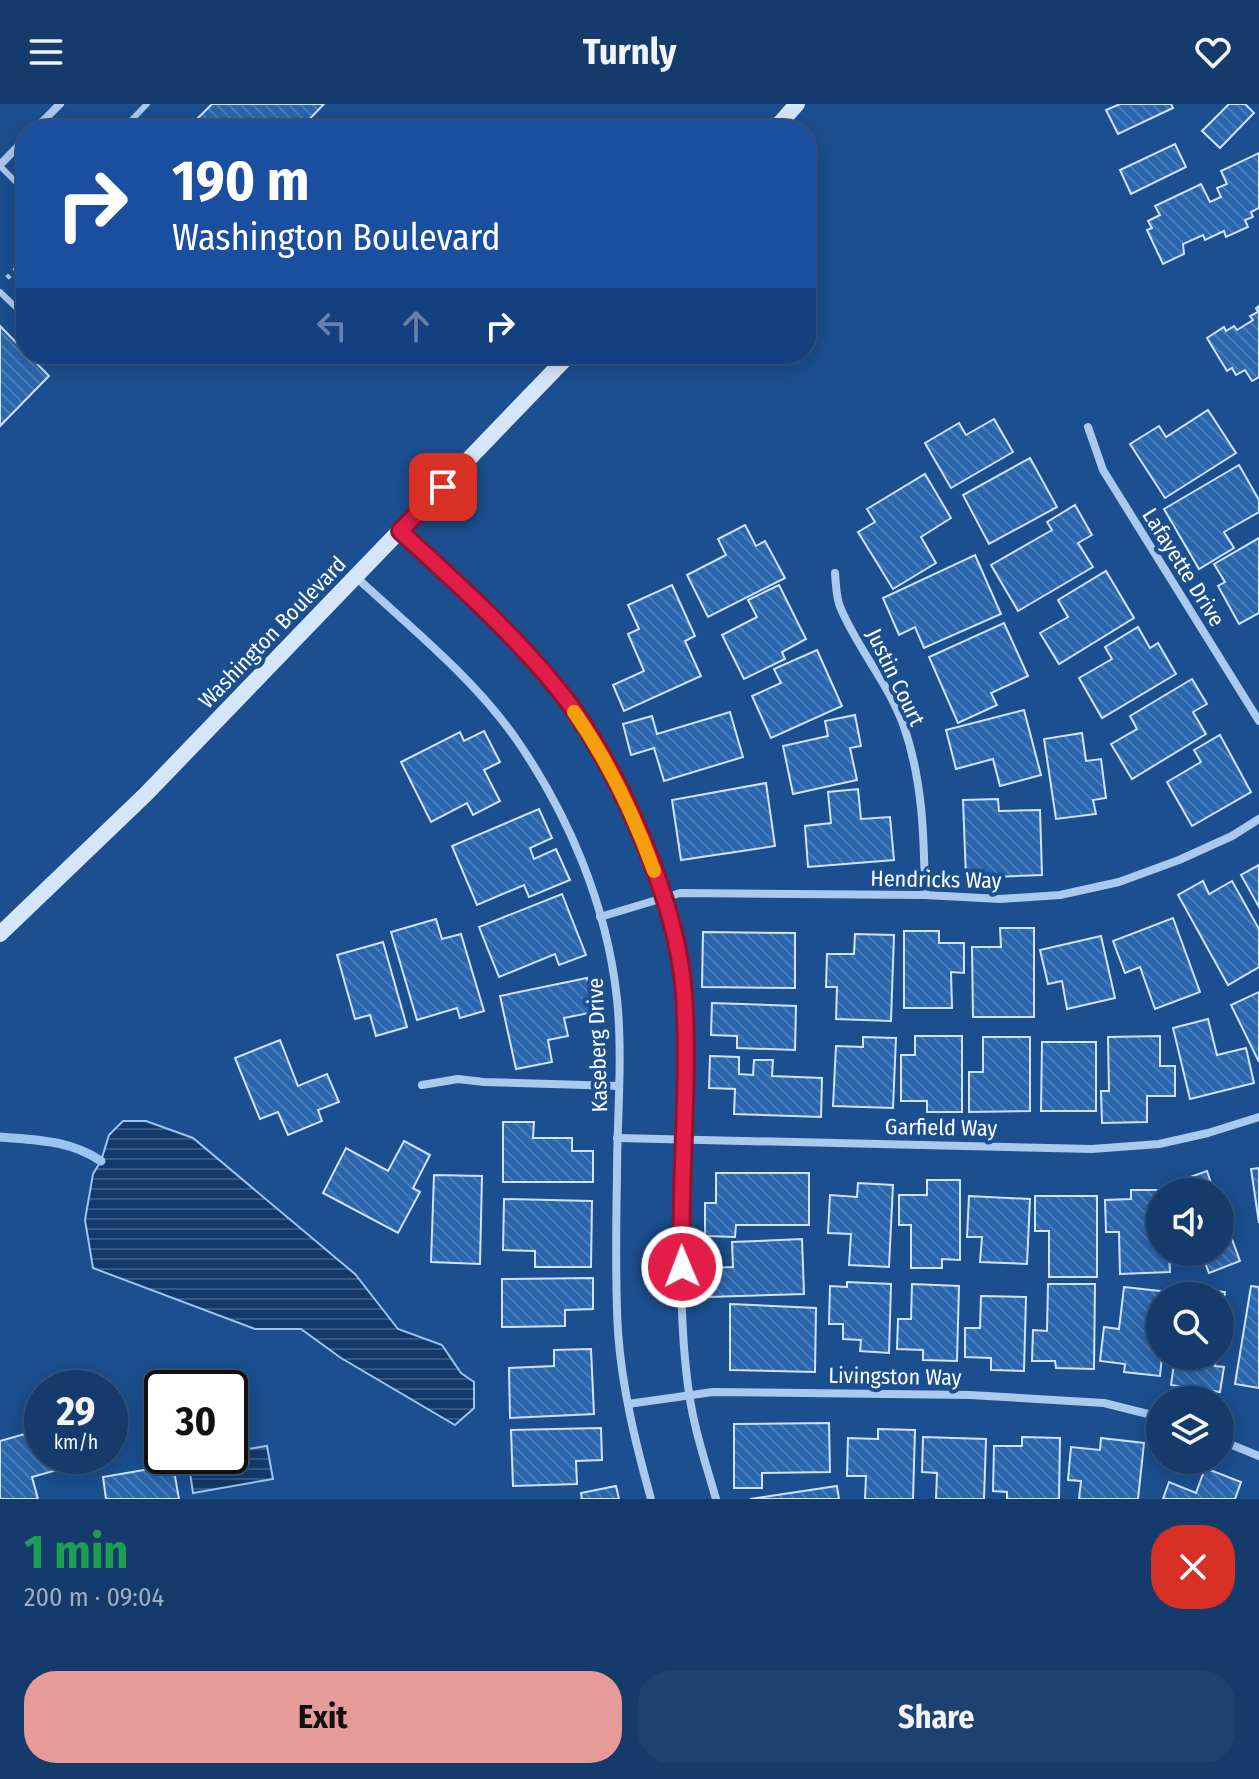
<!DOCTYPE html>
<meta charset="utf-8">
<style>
:root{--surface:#143b6b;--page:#1d4271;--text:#f1f3f6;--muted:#9dadc1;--line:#33557e;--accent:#e69b98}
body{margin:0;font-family:"Fira Sans Condensed",sans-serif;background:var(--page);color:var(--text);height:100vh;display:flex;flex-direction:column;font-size:30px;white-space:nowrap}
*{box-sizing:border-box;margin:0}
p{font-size:26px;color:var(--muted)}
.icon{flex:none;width:44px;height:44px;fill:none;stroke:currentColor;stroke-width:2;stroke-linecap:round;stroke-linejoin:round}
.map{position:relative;height:1395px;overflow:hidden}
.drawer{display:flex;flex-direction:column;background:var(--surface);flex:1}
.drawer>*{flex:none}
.hud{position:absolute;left:16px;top:16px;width:800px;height:244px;border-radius:32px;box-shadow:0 4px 20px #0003,0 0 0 2px var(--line);background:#1a4fa0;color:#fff;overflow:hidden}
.controls{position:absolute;left:1146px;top:1074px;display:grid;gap:16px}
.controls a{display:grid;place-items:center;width:88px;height:88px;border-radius:50%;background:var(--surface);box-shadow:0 4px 20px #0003,0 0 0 2px var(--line);font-size:40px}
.speed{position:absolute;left:24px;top:1266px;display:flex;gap:16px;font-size:40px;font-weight:700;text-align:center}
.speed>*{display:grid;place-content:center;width:104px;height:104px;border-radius:50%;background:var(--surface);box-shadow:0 4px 20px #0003,0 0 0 2px var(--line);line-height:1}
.speed small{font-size:20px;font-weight:400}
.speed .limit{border:4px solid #111;border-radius:12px;background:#fff;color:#111}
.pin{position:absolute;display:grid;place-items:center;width:68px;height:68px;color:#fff;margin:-34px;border-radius:16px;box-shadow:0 4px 12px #0006}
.me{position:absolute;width:88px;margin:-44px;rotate:359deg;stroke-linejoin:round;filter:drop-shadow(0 0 6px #0008)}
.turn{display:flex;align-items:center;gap:28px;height:168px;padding:0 24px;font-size:36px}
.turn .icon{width:104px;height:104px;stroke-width:2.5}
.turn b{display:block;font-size:56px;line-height:68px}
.lanes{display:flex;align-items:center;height:76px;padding:0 24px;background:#0003;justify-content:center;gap:40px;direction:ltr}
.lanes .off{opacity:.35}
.round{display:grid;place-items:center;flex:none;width:84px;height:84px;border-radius:32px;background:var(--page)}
.headline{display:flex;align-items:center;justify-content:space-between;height:136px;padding:0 24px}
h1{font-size:48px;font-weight:700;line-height:60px;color:#1e9e55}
.button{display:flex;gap:16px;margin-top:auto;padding:16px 24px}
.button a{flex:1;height:92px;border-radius:32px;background:var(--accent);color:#111;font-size:32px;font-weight:700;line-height:92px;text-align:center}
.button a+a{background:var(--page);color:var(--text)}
header{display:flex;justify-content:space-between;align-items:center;height:104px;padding:0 24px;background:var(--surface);font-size:36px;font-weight:700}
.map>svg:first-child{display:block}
.water{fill:url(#water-rules);stroke:#9cc4f0;stroke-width:2}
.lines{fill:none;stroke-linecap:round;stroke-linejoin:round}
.stream{stroke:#9cc4f0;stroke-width:9}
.building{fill:url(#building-back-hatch);stroke:#cfe3fa;stroke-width:2}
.path{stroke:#a9c9ee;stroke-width:5;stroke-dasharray:4 6;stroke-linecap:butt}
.lane{stroke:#a9c9ee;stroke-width:6}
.street{stroke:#a9c9ee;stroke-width:8}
.secondary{stroke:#d6e6fa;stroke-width:16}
.route-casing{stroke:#92132f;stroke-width:20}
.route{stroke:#e11d48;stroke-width:14}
.slow{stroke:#f59e0b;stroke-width:14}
.labels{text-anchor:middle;stroke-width:8;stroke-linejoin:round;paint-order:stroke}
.street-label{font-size:22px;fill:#fff;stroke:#1b4f8f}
</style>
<header><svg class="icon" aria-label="menu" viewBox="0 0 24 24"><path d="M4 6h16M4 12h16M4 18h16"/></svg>Turnly<svg class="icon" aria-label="heart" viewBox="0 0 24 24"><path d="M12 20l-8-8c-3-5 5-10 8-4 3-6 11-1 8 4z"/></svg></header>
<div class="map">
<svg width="1259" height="1395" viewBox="0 0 1259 1395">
<defs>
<pattern id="water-rules" width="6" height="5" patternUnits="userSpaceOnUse" patternTransform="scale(2)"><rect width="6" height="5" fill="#123a6d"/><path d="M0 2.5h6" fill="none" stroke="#365883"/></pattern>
<pattern id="building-back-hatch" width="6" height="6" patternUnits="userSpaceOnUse" patternTransform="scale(2)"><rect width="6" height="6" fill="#2a66ad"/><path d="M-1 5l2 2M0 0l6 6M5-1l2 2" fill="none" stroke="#4a7db9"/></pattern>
</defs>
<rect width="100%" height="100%" fill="#1b4f8f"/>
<g class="water">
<polygon points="123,1017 146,1017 193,1034 355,1170 398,1225 442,1241 461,1269 474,1278 474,1304 455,1321 341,1254 301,1225 255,1225 93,1164 85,1116 93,1070 101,1057 109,1031"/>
<polygon points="267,1342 273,1375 193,1389 188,1355 230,1352 230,1348"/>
</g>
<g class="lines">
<path class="stream" d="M0,1033C36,1036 70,1036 101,1057"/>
</g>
<g class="building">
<polygon points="212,0 324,0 299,26 186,26"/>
<polygon points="1120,0 1171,0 1173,4 1118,30 1106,6"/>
<polygon points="1229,0 1245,0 1254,9 1220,44 1202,27"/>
<polygon points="1175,40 1186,63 1131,90 1120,66"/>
<polygon points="1259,49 1259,104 1251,108 1253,113 1245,116 1248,123 1226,133 1224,127 1205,136 1203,131 1183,140 1184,150 1163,160 1147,126 1152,124 1148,117 1160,111 1155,102 1201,80 1210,98 1221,93 1217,84 1227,80 1221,67"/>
<polygon points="1259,202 1259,273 1252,277 1245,266 1236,271 1232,264 1227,267 1207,234 1224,223 1226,227 1234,222 1237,226 1253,216 1250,212 1258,208 1256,204"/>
<polygon points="0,222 49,272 0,322"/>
<polygon points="1208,306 1236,349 1165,394 1130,340 1159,322 1166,333"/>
<polygon points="994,315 1013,348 951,384 925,339 959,319 966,331"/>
<polygon points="1030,354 1057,403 989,440 963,391"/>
<polygon points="1239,361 1259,396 1259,408 1224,428 1234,444 1199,465 1164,405"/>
<polygon points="925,370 951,414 921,433 936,459 893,485 858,428 875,418 867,405"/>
<polygon points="1075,401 1092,431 1078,439 1093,463 1018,507 991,461 1052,426 1047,418"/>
<polygon points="745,421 756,442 765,437 785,474 708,513 687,471 726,451 718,435"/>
<polygon points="1259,434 1259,509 1239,520 1218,482 1225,478 1214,460"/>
<polygon points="975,451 1001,510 924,544 915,523 899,531 883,494"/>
<polygon points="1106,467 1134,514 1059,560 1040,529 1068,513 1058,496"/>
<polygon points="672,481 695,532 685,537 701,572 624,607 613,581 644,567 628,530 639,525 628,501"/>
<polygon points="779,481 806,535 782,548 785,555 744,575 722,531 757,513 748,496"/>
<polygon points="1004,519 1028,572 991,589 997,601 958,619 929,553"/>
<polygon points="1138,523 1150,544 1158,539 1176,570 1102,614 1079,574 1112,555 1105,543"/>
<polygon points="817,546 842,602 771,634 752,592 781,579 774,565"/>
<polygon points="1192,575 1207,600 1193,608 1206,630 1132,675 1111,640 1137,625 1130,612"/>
<polygon points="1024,606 1041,671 1000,682 993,655 956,665 946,626"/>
<polygon points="730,608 743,653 664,677 654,644 631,651 623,620 652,612 657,630"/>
<polygon points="855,611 861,642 850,644 857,676 793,690 783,642 828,632 825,617"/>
<polygon points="484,627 500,658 484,666 500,697 473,711 467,699 431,718 401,658 460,628 464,637"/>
<polygon points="1082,629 1086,657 1101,655 1106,694 1093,696 1096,710 1056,715 1044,635"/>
<polygon points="1220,631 1251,688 1192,722 1167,678 1201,658 1194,646"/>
<polygon points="766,679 775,742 681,756 672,696"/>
<polygon points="858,685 861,715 890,713 894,756 808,763 805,722 831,719 828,688"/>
<polygon points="998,695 999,707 1040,706 1042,771 966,774 963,696"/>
<polygon points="539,705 552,734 530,744 534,755 556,745 570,776 529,793 524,781 477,801 452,742"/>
<polygon points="1259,761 1259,803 1241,771"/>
<polygon points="1203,777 1209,790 1232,777 1259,825 1259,863 1228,881 1178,791"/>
<polygon points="562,790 586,851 559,861 555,850 499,873 479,823"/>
<polygon points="1173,814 1200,888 1155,905 1140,863 1125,869 1113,837"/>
<polygon points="436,815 442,835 461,830 484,907 460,914 457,904 417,916 391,828"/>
<polygon points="1000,824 1034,824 1034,913 973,913 972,843 1001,843"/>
<polygon points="904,827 939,827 939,839 964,839 964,869 951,868 952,904 904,904"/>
<polygon points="703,828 795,829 795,884 702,883"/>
<polygon points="855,830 894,831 891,917 836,915 837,883 826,883 827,850 854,850"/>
<polygon points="1101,832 1115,894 1067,905 1062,877 1048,880 1040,846"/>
<polygon points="383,838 407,923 376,932 370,911 355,915 337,851"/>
<polygon points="587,874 594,908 564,914 568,932 548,936 552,958 516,965 500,892"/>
<polygon points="1259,888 1259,958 1231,901"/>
<polygon points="712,899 796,902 795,946 737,944 737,932 711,931"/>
<polygon points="1208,915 1217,951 1246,944 1254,979 1190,995 1173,924"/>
<polygon points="915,932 962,932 962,1008 927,1008 927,997 901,997 901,951 915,951"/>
<polygon points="1160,932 1160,962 1175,962 1175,992 1147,992 1147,1018 1102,1019 1101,987 1109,987 1108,933"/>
<polygon points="863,933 896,934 893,1004 833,1002 836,942 863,943"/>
<polygon points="983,933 1030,933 1030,1007 969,1008 969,968 983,968"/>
<polygon points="280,936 298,982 327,970 339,998 318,1006 322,1017 288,1031 278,1008 260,1015 235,954"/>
<polygon points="1042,938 1096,938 1096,1007 1041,1007"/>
<polygon points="710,952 739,953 739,970 753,971 754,956 773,956 772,972 822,974 821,1013 734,1010 735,985 709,984"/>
<polygon points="503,1018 534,1018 533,1034 572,1034 572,1047 593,1047 593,1078 503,1078"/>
<polygon points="404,1037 430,1051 413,1084 420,1088 398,1129 323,1089 346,1044 388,1067"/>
<polygon points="1259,1064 1259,1119 1251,1065"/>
<polygon points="1207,1067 1214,1088 1179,1088 1176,1078"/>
<polygon points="716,1069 809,1069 809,1121 736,1121 735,1133 705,1132 705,1099 716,1099"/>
<polygon points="434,1071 482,1072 480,1160 431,1158"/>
<polygon points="927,1076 960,1076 960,1156 942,1155 942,1164 911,1164 911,1121 899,1121 899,1091 927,1091"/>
<polygon points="858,1079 893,1081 889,1163 849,1161 851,1130 828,1129 830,1091 857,1093"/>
<polygon points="1131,1086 1168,1086 1168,1088 1160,1088 1160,1148 1169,1148 1170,1168 1120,1170 1119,1128 1106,1128 1105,1096 1131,1095"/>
<polygon points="969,1092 1030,1095 1027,1160 980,1158 982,1133 967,1133"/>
<polygon points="1035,1092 1097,1092 1097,1173 1049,1173 1049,1127 1035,1127"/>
<polygon points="504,1095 592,1097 591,1163 535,1163 535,1147 503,1146"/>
<polygon points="1220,1103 1240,1157 1209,1169 1201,1148 1220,1148"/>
<polygon points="802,1135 804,1190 708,1193 707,1164 733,1163 732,1138"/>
<polygon points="593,1174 593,1205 565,1206 565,1222 502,1223 502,1175"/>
<polygon points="847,1178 891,1180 889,1249 860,1247 861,1236 843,1235 843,1220 829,1220 830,1182 847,1183"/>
<polygon points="912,1180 959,1182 957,1257 923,1256 923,1246 897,1245 898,1215 911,1215"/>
<polygon points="1048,1180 1095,1180 1094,1265 1056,1264 1055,1257 1032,1257 1033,1226 1047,1227"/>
<polygon points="1251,1182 1259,1183 1259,1284 1235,1280"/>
<polygon points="1124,1183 1169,1188 1169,1192 1160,1192 1160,1252 1162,1252 1160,1272 1124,1268 1125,1260 1100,1257 1104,1223 1119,1225"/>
<polygon points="1185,1183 1225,1188 1220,1223 1220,1192 1184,1192"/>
<polygon points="981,1192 1026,1193 1024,1267 991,1266 991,1254 965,1253 965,1224 980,1224"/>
<polygon points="730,1200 816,1204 815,1268 730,1266"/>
<polygon points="591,1245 594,1310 510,1314 509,1264 554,1262 554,1246"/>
<polygon points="1175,1252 1216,1252 1215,1262 1224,1263 1220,1288 1171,1281"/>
<polygon points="829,1319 830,1368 762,1369 762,1384 734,1384 734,1320"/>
<polygon points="601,1324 602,1356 576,1357 577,1380 513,1382 511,1326"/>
<polygon points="42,1325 42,1352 68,1352 71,1362 32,1373 38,1395 0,1395 0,1337"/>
<polygon points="878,1325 915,1326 913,1395 865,1395 866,1372 847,1372 848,1334 878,1335"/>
<polygon points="923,1333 986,1335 984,1395 936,1395 937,1369 922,1368"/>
<polygon points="1022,1333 1060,1334 1059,1395 1007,1395 1007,1388 993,1387 994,1342 1022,1342"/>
<polygon points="1101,1334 1144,1339 1138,1395 1079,1395 1081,1377 1068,1376 1071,1343 1100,1346"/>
<polygon points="173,1361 179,1395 106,1395 103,1373"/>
<polygon points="1205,1364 1241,1378 1235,1395 1163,1395 1169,1378 1196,1389"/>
<polygon points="616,1382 619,1395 580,1395 582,1395 581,1389"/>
<polygon points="837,1382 839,1395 750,1395"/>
</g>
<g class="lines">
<polyline class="path" points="7,174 23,158"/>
<g class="lane">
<polyline points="122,26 147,0"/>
<polyline points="0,62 26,88"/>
<polyline points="0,188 26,213"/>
<polyline points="66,250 66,251"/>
</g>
<g class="street">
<polyline points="34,26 60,0"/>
<polyline points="0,61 26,34"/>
<polyline points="1088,323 1103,366 1259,617"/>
<path d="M400,427C456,478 515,531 562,590C618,661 678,800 684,890C693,1023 670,1157 689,1289C694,1325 706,1360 716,1395"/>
<path d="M835,469C836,480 836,495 841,505C858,545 888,579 903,620C923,676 924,733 925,791"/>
<path d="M356,473C410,523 471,572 514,632C568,709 607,801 617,895C623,953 617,1013 617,1071C616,1123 615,1176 618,1228C622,1285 636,1341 651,1395"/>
<polyline points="600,813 680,789 925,791 1000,795 1060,791 1119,778 1179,756 1232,732 1259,715"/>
<polyline points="422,981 458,975 484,978 618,982"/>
<polyline points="617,1034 1092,1045 1159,1040 1208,1029 1259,1013"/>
<polyline points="628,1300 713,1288 970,1291 1104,1299 1160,1313"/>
<polyline points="1220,1336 1259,1352"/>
</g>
<g class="secondary">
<polyline points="774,26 797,0"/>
<polyline points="0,830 146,690 570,250"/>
</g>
</g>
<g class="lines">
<g class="route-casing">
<path id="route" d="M443,383L400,427C456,478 515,531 562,590C618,661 678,800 684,890C690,981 679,1072 682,1163"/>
</g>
<use href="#route" class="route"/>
<path class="slow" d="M574,608C608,657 634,711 654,767"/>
</g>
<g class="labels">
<g class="street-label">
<text transform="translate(1184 463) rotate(58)" y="8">Lafayette Drive</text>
<text transform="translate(272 528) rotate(-46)" y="8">Washington Boulevard</text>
<text transform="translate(896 573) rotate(64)" y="8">Justin Court</text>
<text transform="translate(936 775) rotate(1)" y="8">Hendricks Way</text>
<text transform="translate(597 941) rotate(-92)" y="8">Kaseberg Drive</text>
<text transform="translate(941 1023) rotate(1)" y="8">Garfield Way</text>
<text transform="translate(895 1272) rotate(1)" y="8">Livingston Way</text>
</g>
</g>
</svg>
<div class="controls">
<a><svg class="icon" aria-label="sound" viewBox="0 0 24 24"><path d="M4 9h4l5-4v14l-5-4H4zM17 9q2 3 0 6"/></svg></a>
<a><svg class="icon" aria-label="search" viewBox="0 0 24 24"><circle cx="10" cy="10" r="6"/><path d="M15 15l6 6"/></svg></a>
<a><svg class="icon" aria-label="layers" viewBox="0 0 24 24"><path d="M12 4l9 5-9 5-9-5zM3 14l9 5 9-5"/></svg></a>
</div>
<div class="speed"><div>29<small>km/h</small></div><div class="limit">30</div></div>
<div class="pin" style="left:443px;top:383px;background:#d93025"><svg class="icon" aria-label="arrive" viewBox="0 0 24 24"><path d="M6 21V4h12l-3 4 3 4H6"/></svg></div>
<svg class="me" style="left:682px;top:1163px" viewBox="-20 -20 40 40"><circle r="17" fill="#e11d48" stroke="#fff" stroke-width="3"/><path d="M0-11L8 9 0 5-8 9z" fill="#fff"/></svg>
<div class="hud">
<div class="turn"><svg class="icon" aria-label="right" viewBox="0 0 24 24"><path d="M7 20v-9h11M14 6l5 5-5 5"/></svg><div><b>190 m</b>Washington Boulevard</div></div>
<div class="lanes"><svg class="icon off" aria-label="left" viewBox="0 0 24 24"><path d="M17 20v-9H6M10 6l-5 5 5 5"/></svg><svg class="icon off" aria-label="ahead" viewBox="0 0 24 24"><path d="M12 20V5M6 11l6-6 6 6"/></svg><svg class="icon" aria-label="right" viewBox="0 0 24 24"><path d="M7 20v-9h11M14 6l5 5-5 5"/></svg></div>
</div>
</div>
<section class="drawer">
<div class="headline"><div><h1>1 min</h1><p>200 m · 09:04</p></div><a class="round" style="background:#d93025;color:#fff"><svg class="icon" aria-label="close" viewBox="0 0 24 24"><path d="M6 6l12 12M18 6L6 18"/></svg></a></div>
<div class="button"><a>Exit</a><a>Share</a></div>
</section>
